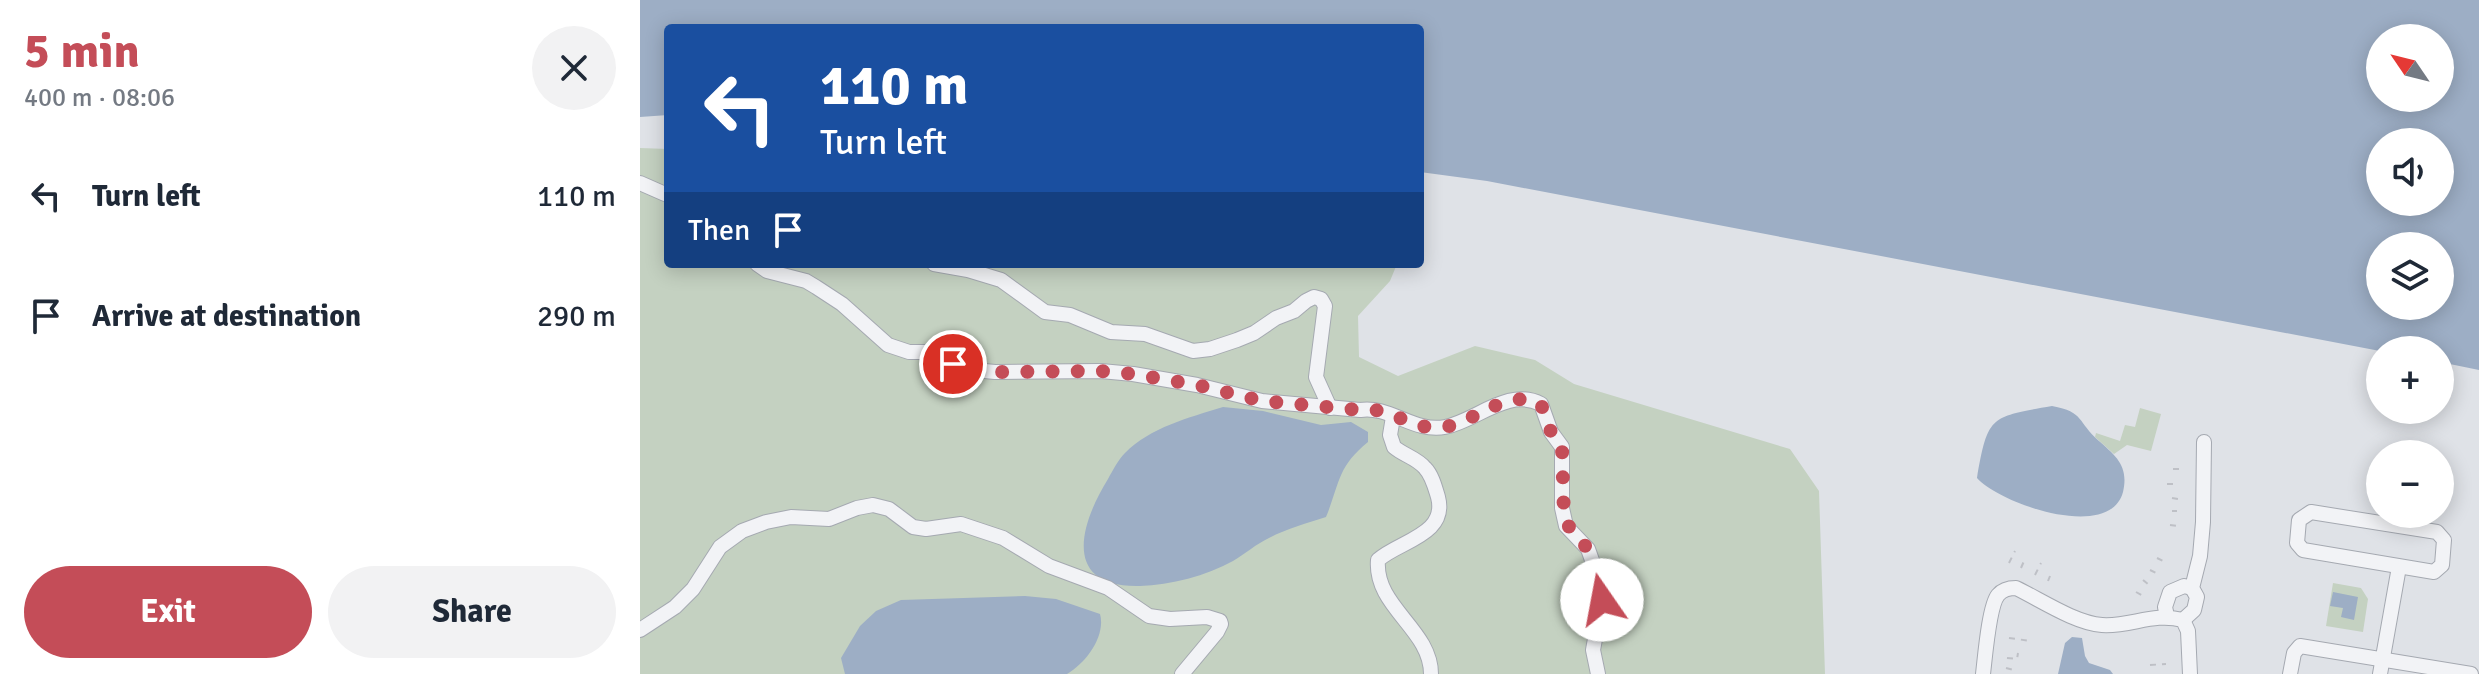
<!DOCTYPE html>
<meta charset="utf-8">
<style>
:root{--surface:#fff;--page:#f2f2f3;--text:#1f2937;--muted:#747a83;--accent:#c44d58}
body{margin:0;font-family:Signika,sans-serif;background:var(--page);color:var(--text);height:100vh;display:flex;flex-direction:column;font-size:30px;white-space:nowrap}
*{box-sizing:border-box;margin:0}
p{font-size:26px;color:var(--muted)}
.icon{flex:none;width:44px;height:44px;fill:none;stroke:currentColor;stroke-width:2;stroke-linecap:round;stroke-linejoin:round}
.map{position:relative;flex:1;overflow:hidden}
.panel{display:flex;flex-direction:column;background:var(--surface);width:640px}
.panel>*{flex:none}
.top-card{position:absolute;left:24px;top:24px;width:760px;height:244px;border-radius:8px;box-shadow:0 4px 20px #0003;background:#1a4fa0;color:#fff;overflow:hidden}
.needle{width:52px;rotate:305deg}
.controls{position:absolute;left:1726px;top:24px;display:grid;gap:16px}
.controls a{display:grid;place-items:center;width:88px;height:88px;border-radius:50%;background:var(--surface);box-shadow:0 4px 20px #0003;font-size:40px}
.pin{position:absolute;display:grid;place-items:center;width:68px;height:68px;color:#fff;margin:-34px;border:4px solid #fff;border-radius:50%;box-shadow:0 2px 8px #0007}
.me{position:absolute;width:88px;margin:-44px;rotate:348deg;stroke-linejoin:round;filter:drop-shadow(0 0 6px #0008)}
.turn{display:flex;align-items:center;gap:28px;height:168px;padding:0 24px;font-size:36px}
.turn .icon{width:104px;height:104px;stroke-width:2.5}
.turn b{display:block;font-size:56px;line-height:68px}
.then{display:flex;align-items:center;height:76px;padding:0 24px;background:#0003;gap:16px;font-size:30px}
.round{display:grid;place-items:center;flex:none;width:84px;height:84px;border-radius:42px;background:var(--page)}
.overview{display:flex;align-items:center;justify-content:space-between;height:136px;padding:0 24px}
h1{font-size:48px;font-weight:700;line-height:60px;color:var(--accent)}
.cta{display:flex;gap:16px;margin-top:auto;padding:16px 24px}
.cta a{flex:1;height:92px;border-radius:48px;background:var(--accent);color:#fff;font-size:32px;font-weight:700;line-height:92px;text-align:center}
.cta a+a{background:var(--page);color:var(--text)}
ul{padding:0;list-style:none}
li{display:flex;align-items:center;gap:24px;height:120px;padding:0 24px}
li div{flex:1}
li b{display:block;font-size:30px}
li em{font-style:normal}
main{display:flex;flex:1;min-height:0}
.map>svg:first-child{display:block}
.green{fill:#c4d1c1}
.water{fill:#9daec5;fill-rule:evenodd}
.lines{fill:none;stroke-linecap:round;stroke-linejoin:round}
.minor-casing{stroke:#a5a9b1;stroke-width:16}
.path{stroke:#bec0c6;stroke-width:2;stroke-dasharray:6 6;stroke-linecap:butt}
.minor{stroke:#f2f3f6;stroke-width:14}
.route{stroke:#c44d58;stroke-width:14;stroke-dasharray:0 25.2}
</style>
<main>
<section class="panel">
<div class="overview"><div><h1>5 min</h1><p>400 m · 08:06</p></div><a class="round"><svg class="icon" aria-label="close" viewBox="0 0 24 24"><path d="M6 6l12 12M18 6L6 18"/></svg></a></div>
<ul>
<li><svg class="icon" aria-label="left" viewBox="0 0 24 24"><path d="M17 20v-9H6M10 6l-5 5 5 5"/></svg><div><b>Turn left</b></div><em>110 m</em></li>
<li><svg class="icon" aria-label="arrive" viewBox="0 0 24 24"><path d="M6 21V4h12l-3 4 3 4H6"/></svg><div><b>Arrive at destination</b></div><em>290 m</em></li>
</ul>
<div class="cta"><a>Exit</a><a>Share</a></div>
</section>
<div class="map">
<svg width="1839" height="674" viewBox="0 0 1839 674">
<rect width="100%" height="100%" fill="#dfe2e7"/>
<g class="green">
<polygon points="0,148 28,149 28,264 757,264 750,281 718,316 719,357 758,376 835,346 895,360 934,384 1150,449 1179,491 1185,674 0,674"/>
<polygon points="1500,408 1521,414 1511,451 1487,445 1474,454 1455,437 1456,433 1480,441 1485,425 1495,427"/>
<polygon points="1693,583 1721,588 1728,599 1723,632 1686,626"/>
</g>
<g class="water">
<path d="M0,0H1839V370L1800,362V350L1740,351L847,181L780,172V28H28V115L0,117ZM1740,38H1800V98H1740ZM1740,142H1800V202H1740ZM1740,246H1800V306H1740Z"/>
<path d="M1412,406C1445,412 1437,422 1459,441C1476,456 1489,466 1483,492C1470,542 1360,504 1337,478C1348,415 1350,417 1412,406Z"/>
<path d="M583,407L623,411L681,425L711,422L728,432V442C697,467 700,483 686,517C667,523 646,529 629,538C616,544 605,554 593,561C566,576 531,585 500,586C421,588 440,524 468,479C473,470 478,460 485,453C511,427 548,418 583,407Z"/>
<polygon points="1693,592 1718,597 1714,620 1701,617 1703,608 1690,606"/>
<path d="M385,596L416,599L460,614C466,636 446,663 427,674H205L201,658L220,626L236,611L261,600Z"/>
<polygon points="1432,637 1442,638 1445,656 1449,663 1470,670 1473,674 1418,674 1425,643"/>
</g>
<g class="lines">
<g class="minor-casing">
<g id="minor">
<polyline points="0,183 25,194"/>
<path d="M117,264L127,271L166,281L176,287L202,304L248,345L269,352H294L324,369L355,372L461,371L493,374L557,385L622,401L720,410C749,405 774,433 805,427C836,421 868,387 901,404L911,432L922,447V508L926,526L948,549L958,577L962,600L953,650L958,674"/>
<polyline points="294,264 328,270 361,280 405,312 430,315 471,332 505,334 553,351 570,349 597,340 614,333 636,318 654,311 666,301 674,297 681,299 685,306 676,377 690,408"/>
<path d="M753,417L750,435L754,447C763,455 777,458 785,468C792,475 795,487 798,497C808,535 759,541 738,560C734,607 791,629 791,674"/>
<polygon points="1671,512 1797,532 1804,540 1802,565 1794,572 1663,550 1657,543 1659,520"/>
<polyline points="1527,616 1525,607 1530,592 1544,586 1552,588"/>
<polyline points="1543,620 1554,610 1557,597 1552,588 1560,556 1563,522 1564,442"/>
<polyline points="0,630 35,607 53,589 80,547 102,531 126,522 151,517 189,519 217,508 233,505 249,509 273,527 286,529 321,524 363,538 409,566 468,588 509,616 530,619 567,617 580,621 581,624 577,632 542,674"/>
<path d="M1343,674C1345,658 1349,606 1358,595C1363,589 1370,588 1376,588C1401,600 1435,623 1462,625C1491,627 1513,612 1543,620L1548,631L1550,674"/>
<polyline points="1650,674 1654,653 1660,646 1831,674"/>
<polyline points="1740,674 1759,567"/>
</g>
</g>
<g class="path">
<polyline points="1533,469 1540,469"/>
<polyline points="1527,484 1539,484"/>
<polyline points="1532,498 1538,499"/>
<polyline points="1532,511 1537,511"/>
<polyline points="1530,525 1537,526"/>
<polyline points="1517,558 1523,561"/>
<polyline points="1369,563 1375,551"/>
<polyline points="1381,568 1384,561"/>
<polyline points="1510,570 1516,573"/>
<polyline points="1395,575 1401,563"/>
<polyline points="1503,580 1509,585"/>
<polyline points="1408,581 1410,576"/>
<polyline points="1496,592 1503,596"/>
<polyline points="1369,638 1391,641"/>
<polyline points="1367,658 1377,659 1378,653"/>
<polyline points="1510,665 1526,664"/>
<polyline points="1366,668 1374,670"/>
</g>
<use href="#minor" class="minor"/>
</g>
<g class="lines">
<path class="route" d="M313,364L324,369L355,372L461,371L493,374L557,385L622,401L720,410C749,405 774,433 805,427C837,421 868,387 901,404L911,432L922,447L924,517C928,530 940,536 947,549C956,564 959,582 962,600"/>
</g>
</svg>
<div class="controls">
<a><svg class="needle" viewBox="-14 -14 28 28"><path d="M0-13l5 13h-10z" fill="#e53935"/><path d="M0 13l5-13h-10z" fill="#747a83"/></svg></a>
<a><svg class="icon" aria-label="sound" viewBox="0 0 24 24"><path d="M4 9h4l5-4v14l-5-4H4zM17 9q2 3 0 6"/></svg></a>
<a><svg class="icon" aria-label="layers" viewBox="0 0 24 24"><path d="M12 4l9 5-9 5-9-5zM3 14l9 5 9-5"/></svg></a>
<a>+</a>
<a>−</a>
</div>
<div class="pin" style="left:313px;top:364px;background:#d93025"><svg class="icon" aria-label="arrive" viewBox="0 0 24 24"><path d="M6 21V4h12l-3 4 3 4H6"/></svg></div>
<svg class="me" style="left:962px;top:600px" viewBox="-20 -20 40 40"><circle r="19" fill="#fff"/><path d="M0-13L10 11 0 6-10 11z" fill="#c44d58"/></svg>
<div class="top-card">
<div class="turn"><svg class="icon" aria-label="left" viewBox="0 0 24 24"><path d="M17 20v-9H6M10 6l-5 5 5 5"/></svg><div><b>110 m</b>Turn left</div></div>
<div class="then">Then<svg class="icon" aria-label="arrive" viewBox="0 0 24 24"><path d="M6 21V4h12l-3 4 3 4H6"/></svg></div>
</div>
</div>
</main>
